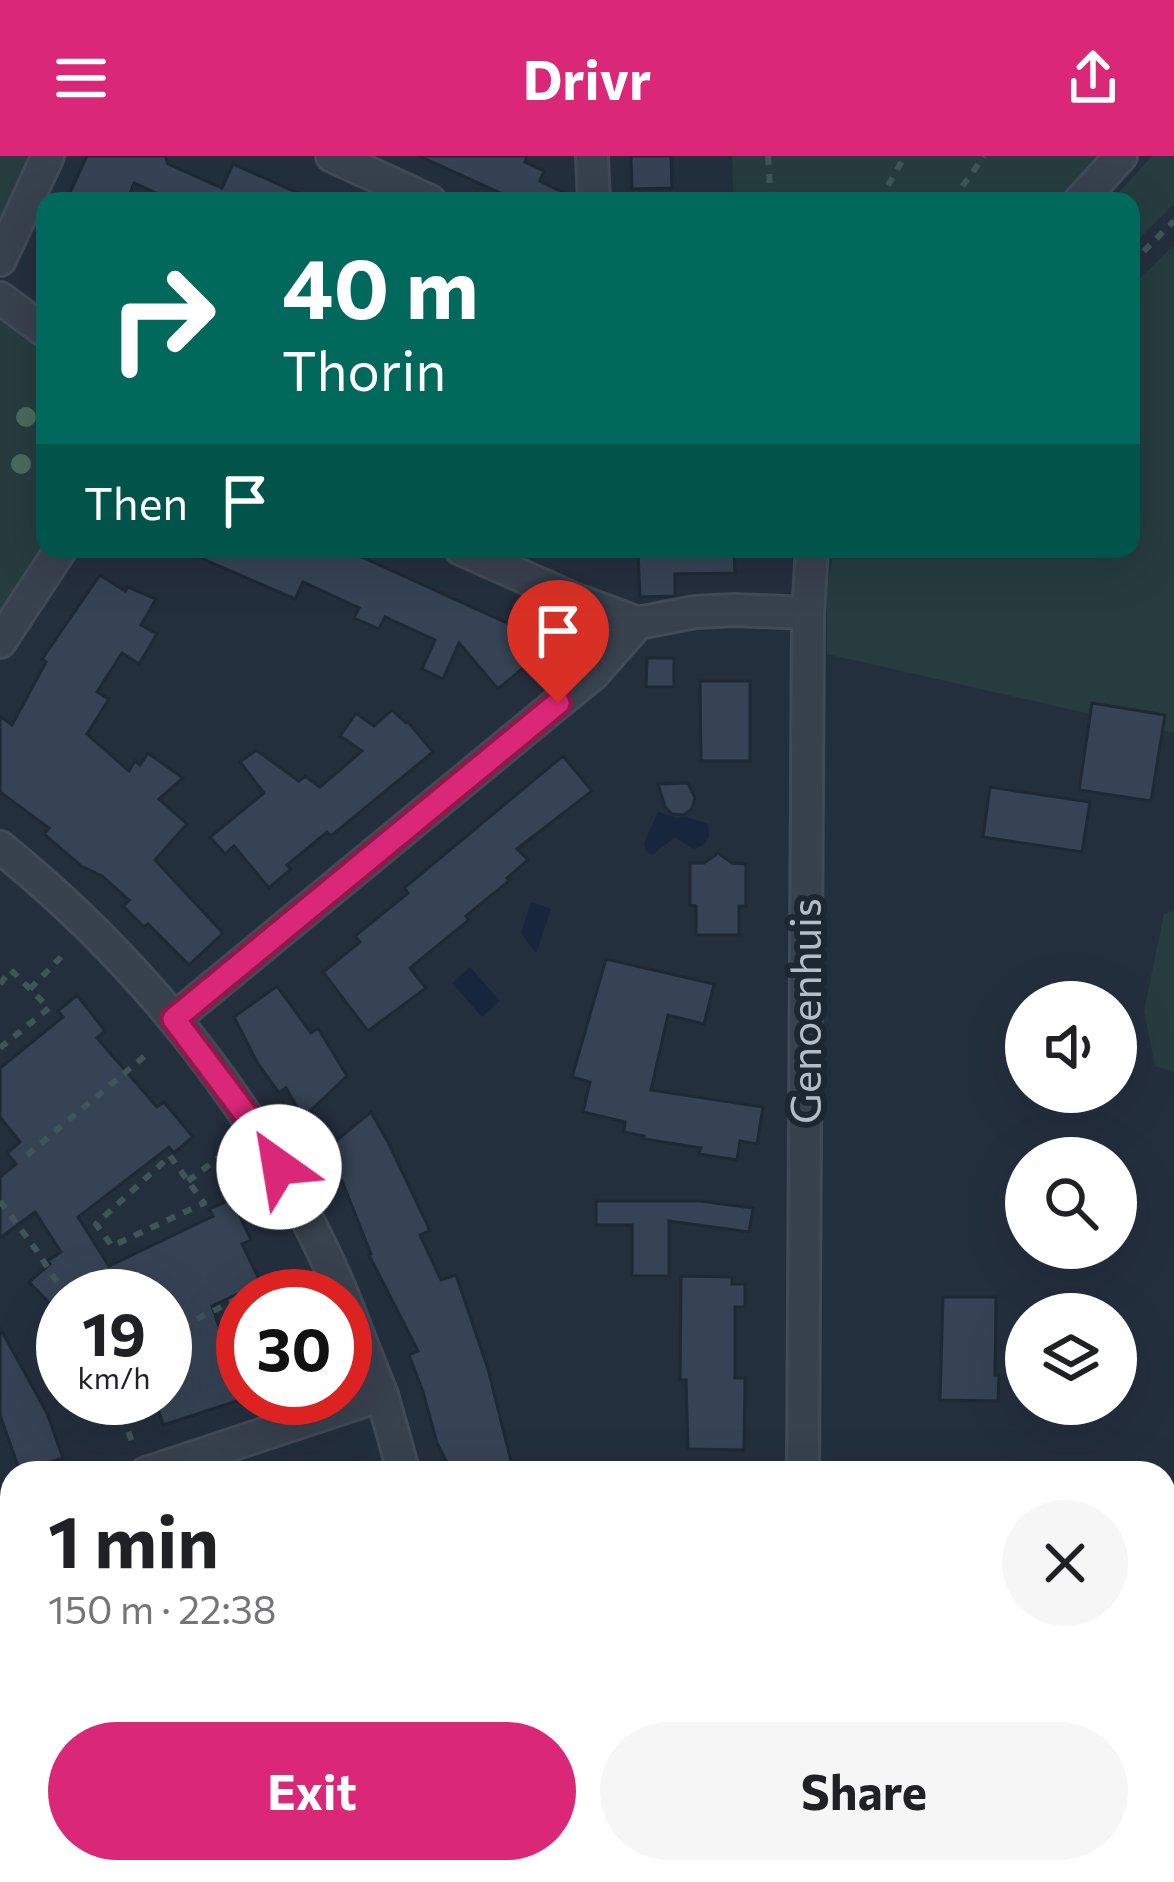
<!DOCTYPE html>
<meta charset="utf-8">
<style>
:root{--surface:#fff;--page:#f6f6f6;--text:#202124;--muted:#757577;--accent:#db2777}
body{margin:0;font-family:Commissioner,sans-serif;background:var(--page);color:var(--text);height:100vh;display:flex;flex-direction:column;font-size:45px;white-space:nowrap}
*{box-sizing:border-box;margin:0}
p{font-size:39px;color:var(--muted)}
.icon{flex:none;width:66px;height:66px;fill:none;stroke:currentColor;stroke-width:2;stroke-linecap:round;stroke-linejoin:round}
.map{position:relative;flex:1;overflow:hidden}
.details{position:absolute;left:0px;top:1305px;width:1176px;height:423px;display:flex;flex-direction:column;background:var(--surface);border-radius:36px 36px 0 0;box-shadow:0 12px 48px #0002}
.details>*{flex:none}
.guide{position:absolute;left:36px;top:36px;width:1104px;height:366px;border-radius:24px;box-shadow:0 12px 48px #0002;background:#00695c;color:#fff;overflow:hidden}
.tools{position:absolute;left:1005px;top:825px;display:grid;gap:24px}
.tools a{display:grid;place-items:center;width:132px;height:132px;border-radius:50%;background:var(--surface);box-shadow:0 12px 48px #0002;font-size:60px}
.speed{position:absolute;left:36px;top:1113px;display:flex;gap:24px;font-size:60px;font-weight:700;text-align:center}
.speed>*{display:grid;place-content:center;width:156px;height:156px;border-radius:50%;background:var(--surface);box-shadow:0 12px 48px #0002;line-height:1}
.speed small{font-size:30px;font-weight:400}
.speed .limit{border:18px solid #d22;background:#fff;color:#111}
.pin{position:absolute;display:grid;place-items:center;width:102px;height:102px;color:#fff;margin:-123px -51px;border-radius:50% 50% 50% 0;rotate:-45deg;box-shadow:0 0 12px #0007}
.pin .icon{rotate:45deg}
.me{position:absolute;width:132px;margin:-66px;rotate:328deg;stroke-linejoin:round;filter:drop-shadow(0 0 9px #0008)}
.turn{display:flex;align-items:center;gap:42px;height:252px;padding:0 48px;font-size:54px}
.turn .icon{width:156px;height:156px;stroke-width:2.5}
.turn b{display:block;font-size:84px;line-height:102px}
.then{display:flex;align-items:center;height:114px;padding:0 48px;background:#0003;gap:24px;font-size:45px}
.round{display:grid;place-items:center;flex:none;width:126px;height:126px;border-radius:63px;background:var(--page)}
.overview{display:flex;align-items:center;justify-content:space-between;height:204px;padding:0 48px}
h1{font-size:72px;font-weight:700;line-height:90px}
.button{display:flex;gap:24px;margin-top:auto;padding:24px 48px}
.button a{flex:1;height:138px;border-radius:72px;background:var(--accent);color:#fff;font-size:48px;font-weight:700;line-height:138px;text-align:center}
.button a+a{background:var(--page);color:var(--text)}
header{display:flex;justify-content:space-between;align-items:center;height:156px;padding:0 48px;background:var(--accent);color:#fff;font-size:54px;font-weight:700}
.map>svg:first-child{display:block}
.green{fill:#263c3f}
.water{fill:#17263c}
.building{fill:#364354;stroke:#1f2835;stroke-width:3}
.lines{fill:none;stroke-linecap:round;stroke-linejoin:round}
.minor-casing{stroke:#414a57;stroke-width:36}
.path{stroke:#3f5557;stroke-width:6;stroke-dasharray:9 9;stroke-linecap:butt}
.minor{stroke:#38414e;stroke-width:30}
.tree{fill:#4b6a5d}
.route-casing{stroke:#8e194d;stroke-width:30}
.route{stroke:#db2777;stroke-width:21}
.labels{text-anchor:middle;stroke-width:12;stroke-linejoin:round;paint-order:stroke}
.street-label{font-size:42px;fill:#b4bcc9;stroke:#1d2633}
</style>
<header><svg class="icon" aria-label="menu" viewBox="0 0 24 24"><path d="M4 6h16M4 12h16M4 18h16"/></svg>Drivr<svg class="icon" aria-label="share" viewBox="0 0 24 24"><path d="M12 15V3M7 8l5-5 5 5M5 13v7h14v-7"/></svg></header>
<div class="map">
<svg width="1174" height="1726" viewBox="0 0 1174 1726">
<rect width="100%" height="100%" fill="#242f3e"/>
<g class="green">
<polygon points="0,0 33,0 0,73"/>
<polygon points="732,0 1101,0 1061,45 734,45"/>
<polygon points="1152,0 1174,0 1174,48 1131,91 1131,45 1111,45"/>
<polygon points="1174,89 1174,577 827,498 827,432 834,393 1131,393 1131,131"/>
<polygon points="0,156 45,187 45,393 0,469"/>
<polygon points="1174,754 1174,916 1155,910 1144,855 1164,758"/>
</g>
<g class="water">
<polygon points="658,656 678,662 687,661 708,668 709,681 704,689 693,693 675,681 652,699 646,695 644,687"/>
<polygon points="531,746 551,753 536,797 521,777"/>
<polygon points="470,811 500,845 482,861 452,827"/>
</g>
<g class="building">
<polygon points="87,0 165,0 168,8 222,32 233,8 316,45 174,45 134,27 127,45 66,45"/>
<polygon points="419,0 527,0 525,6 544,15 540,25 574,42 574,45 518,45"/>
<polygon points="631,0 671,0 672,32 632,33"/>
<polygon points="180,393 344,393 518,472 540,498 498,533 459,487 443,523 422,513 435,484 385,461 379,473 354,462 359,452 303,426 295,443"/>
<polygon points="692,393 734,393 735,417 675,418 675,440 640,441 638,396"/>
<polygon points="100,419 125,435 128,431 156,443 141,469 157,478 139,508 122,497 97,536 109,543 87,578 129,615 135,605 140,609 148,597 183,622 159,643 187,668 155,704 223,777 189,809 148,768 144,771 123,750 129,744 102,720 81,710 44,678 49,672 0,636 0,560 12,569 46,506 42,503"/>
<polygon points="647,502 674,502 674,531 646,531"/>
<polygon points="700,525 750,525 750,605 701,605"/>
<polygon points="1092,547 1165,559 1151,645 1079,634"/>
<polygon points="392,554 406,567 408,566 433,596 331,680 327,676 287,709 291,713 269,732 234,690 225,698 210,681 264,637 240,606 256,594 299,625 305,620 320,631 362,595 340,580 356,557 374,570"/>
<polygon points="563,600 592,635 517,693 528,704 507,722 509,725 466,760 469,764 410,812 426,832 368,875 323,816 360,786 355,780 408,737 404,732"/>
<polygon points="688,627 695,642 692,653 683,659 672,658 665,651 658,628"/>
<polygon points="990,631 1090,646 1082,696 983,681"/>
<polygon points="718,697 732,707 746,708 746,750 739,750 739,779 696,779 696,750 690,749 690,707 704,707"/>
<polygon points="606,803 714,828 704,868 668,859 651,934 763,951 757,988 740,985 737,1004 699,998 701,992 644,983 644,980 624,976 625,966 583,956 590,926 572,921"/>
<polygon points="277,830 311,877 318,872 347,920 303,962 286,932 279,937 258,908 234,861"/>
<polygon points="77,839 105,875 97,882 157,951 164,946 193,981 174,997 169,991 78,1061 109,1110 213,1060 209,1053 232,1043 251,1084 242,1088 261,1127 212,1150 226,1191 243,1185 243,1243 163,1269 155,1242 165,1242 165,1220 173,1217 172,1209 189,1203 165,1155 165,1140 158,1140 156,1137 151,1140 63,1140 63,1161 29,1126 50,1108 47,1105 61,1096 35,1056 0,1082 0,1021 16,1008 7,997 20,986 0,961 0,912 63,861 58,855"/>
<polygon points="371,956 388,986 428,1070 429,1075 420,1079 441,1124 456,1119 488,1213 514,1317 452,1317 437,1287 423,1236 409,1199 418,1195 369,1099 371,1098 342,1025 334,1029 317,1000"/>
<polygon points="596,1045 700,1045 753,1052 749,1076 669,1065 669,1120 632,1120 632,1069 596,1069"/>
<polygon points="681,1120 732,1121 732,1128 745,1128 745,1151 735,1151 735,1222 745,1222 744,1294 688,1293 686,1224 680,1224"/>
<polygon points="943,1141 996,1141 995,1219 999,1219 998,1245 940,1244"/>
<polygon points="0,1172 47,1257 63,1302 20,1316 0,1259"/>
</g>
<g class="lines">
<g class="minor-casing">
<g id="minor">
<polyline points="332,0 430,45"/>
<polyline points="592,0 594,45"/>
<polyline points="1080,45 1121,0"/>
<polyline points="0,104 48,0"/>
<polyline points="0,142 45,175"/>
<polyline points="461,393 576,444 638,467"/>
<polyline points="0,486 61,393"/>
<path d="M0,691C147,810 270,965 343,1140"/>
<polyline points="174,863 593,518 638,467 695,456 735,454 808,457"/>
<polyline points="345,1145 382,1239 404,1317"/>
<polyline points="146,1317 382,1239"/>
<polyline points="803,1317 808,457 812,393"/>
<polyline points="0,1365 12,1361"/>
<polyline points="0,1448 12,1537"/>
<polyline points="5,1726 12,1670"/>
<polyline points="438,1726 439,1716"/>
<polyline points="801,1726 801,1716"/>
</g>
</g>
<g class="path">
<polyline points="768,0 771,45"/>
<polyline points="879,45 905,0"/>
<polyline points="952,45 984,0"/>
<polyline points="1131,108 1174,65"/>
<polyline points="0,828 11,814 49,852 0,892"/>
<polyline points="30,833 61,801"/>
<polyline points="27,999 146,899"/>
<polygon points="170,1000 204,1047 112,1090 96,1068"/>
<polyline points="188,1025 222,999"/>
<polyline points="0,1045 37,1095 66,1140"/>
<polyline points="244,1140 289,1117"/>
<polyline points="165,1179 243,1140"/>
<polyline points="116,1242 134,1291"/>
<polyline points="180,1726 181,1716"/>
</g>
<use href="#minor" class="minor"/>
</g>
<g class="tree">
<circle cx="26" cy="261" r="10"/>
<circle cx="21" cy="308" r="10"/>
</g>
<g class="lines">
<g class="route-casing">
<polyline id="route" points="279,1011 259,976 174,863 558,547"/>
</g>
<use href="#route" class="route"/>
</g>
<g class="labels">
<g class="street-label">
<text transform="translate(806 855) rotate(-90)" y="15">Genoenhuis</text>
</g>
</g>
</svg>
<div class="tools">
<a><svg class="icon" aria-label="sound" viewBox="0 0 24 24"><path d="M4 9h4l5-4v14l-5-4H4zM17 9q2 3 0 6"/></svg></a>
<a><svg class="icon" aria-label="search" viewBox="0 0 24 24"><circle cx="10" cy="10" r="6"/><path d="M15 15l6 6"/></svg></a>
<a><svg class="icon" aria-label="layers" viewBox="0 0 24 24"><path d="M12 4l9 5-9 5-9-5zM3 14l9 5 9-5"/></svg></a>
</div>
<div class="speed"><div>19<small>km/h</small></div><div class="limit">30</div></div>
<div class="pin" style="left:558px;top:547px;background:#d93025"><svg class="icon" aria-label="arrive" viewBox="0 0 24 24"><path d="M6 21V4h12l-3 4 3 4H6"/></svg></div>
<svg class="me" style="left:279px;top:1011px" viewBox="-20 -20 40 40"><circle r="19" fill="#fff"/><path d="M0-13L10 11 0 6-10 11z" fill="#db2777"/></svg>
<div class="guide">
<div class="turn"><svg class="icon" aria-label="right" viewBox="0 0 24 24"><path d="M7 20v-9h11M14 6l5 5-5 5"/></svg><div><b>40 m</b>Thorin</div></div>
<div class="then">Then<svg class="icon" aria-label="arrive" viewBox="0 0 24 24"><path d="M6 21V4h12l-3 4 3 4H6"/></svg></div>
</div>
<section class="details">
<div class="overview"><div><h1>1 min</h1><p>150 m · 22:38</p></div><a class="round"><svg class="icon" aria-label="close" viewBox="0 0 24 24"><path d="M6 6l12 12M18 6L6 18"/></svg></a></div>
<div class="button"><a>Exit</a><a>Share</a></div>
</section>
</div>
